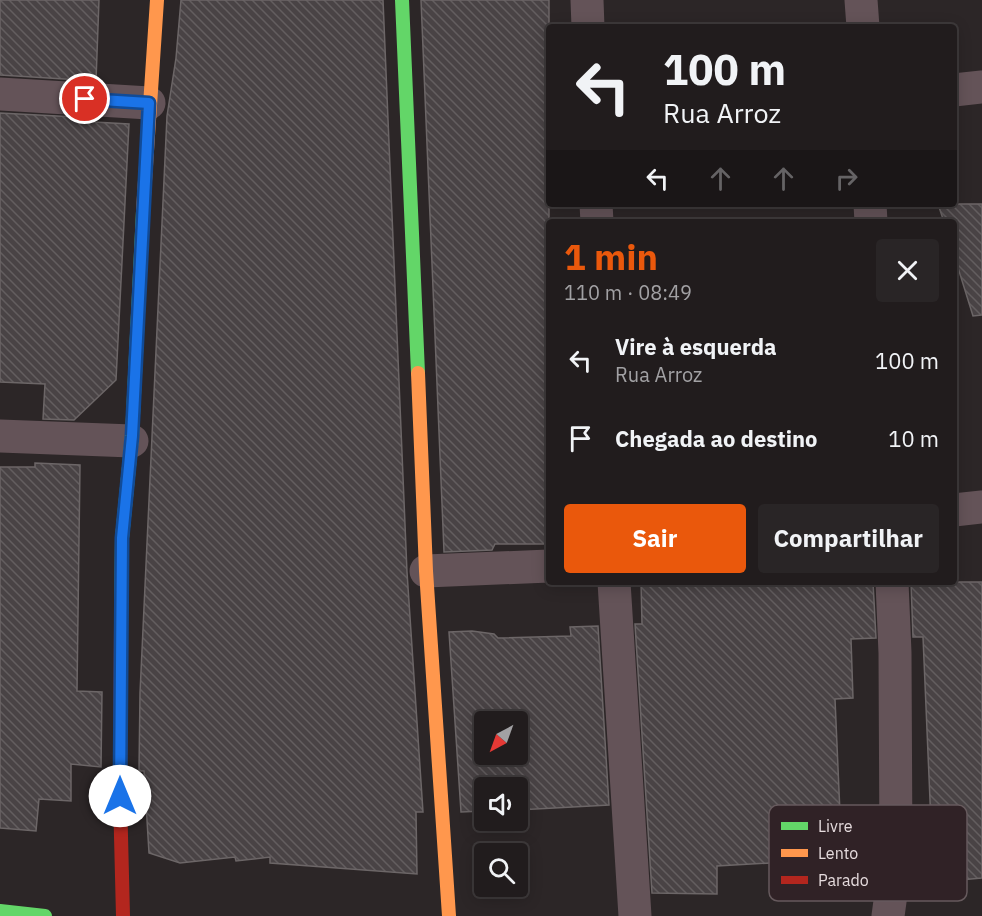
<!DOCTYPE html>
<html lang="pt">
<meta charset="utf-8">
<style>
:root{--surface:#211c1d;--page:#292526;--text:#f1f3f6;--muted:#a2a1a4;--line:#3e3a3b;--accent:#ea580c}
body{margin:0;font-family:"IBM Plex Sans",sans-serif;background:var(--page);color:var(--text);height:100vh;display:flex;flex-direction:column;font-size:22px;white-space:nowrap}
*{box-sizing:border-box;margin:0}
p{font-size:20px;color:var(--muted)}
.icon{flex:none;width:33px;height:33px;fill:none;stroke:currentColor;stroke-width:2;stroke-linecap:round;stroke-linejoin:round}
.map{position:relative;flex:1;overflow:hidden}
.details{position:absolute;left:546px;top:219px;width:411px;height:366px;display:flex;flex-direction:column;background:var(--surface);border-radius:6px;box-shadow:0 3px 15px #0003,0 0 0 2px var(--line)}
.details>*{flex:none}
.hud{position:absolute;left:546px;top:24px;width:411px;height:183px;border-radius:6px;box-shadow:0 3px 15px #0003,0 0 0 2px var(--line);background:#211c1d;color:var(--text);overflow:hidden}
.needle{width:39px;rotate:221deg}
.tools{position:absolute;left:474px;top:711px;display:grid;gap:12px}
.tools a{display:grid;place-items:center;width:54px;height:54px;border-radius:6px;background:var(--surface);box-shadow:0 3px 15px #0003,0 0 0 2px var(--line);font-size:30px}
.pin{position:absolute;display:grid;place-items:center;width:51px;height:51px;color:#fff;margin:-26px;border:3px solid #fff;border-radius:50%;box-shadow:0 2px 6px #0007}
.me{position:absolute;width:66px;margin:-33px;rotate:0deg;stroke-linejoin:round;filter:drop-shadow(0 0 4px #0008)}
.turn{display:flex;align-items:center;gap:21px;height:126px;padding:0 18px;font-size:27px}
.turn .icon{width:78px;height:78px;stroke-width:2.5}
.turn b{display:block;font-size:42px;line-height:51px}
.lanes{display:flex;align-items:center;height:57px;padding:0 18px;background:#0003;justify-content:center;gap:30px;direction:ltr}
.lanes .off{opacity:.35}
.round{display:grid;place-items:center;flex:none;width:63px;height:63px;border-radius:6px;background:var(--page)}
.head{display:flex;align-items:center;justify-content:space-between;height:102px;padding:0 18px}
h1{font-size:36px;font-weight:800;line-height:45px;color:var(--accent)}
.action{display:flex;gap:12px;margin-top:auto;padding:12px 18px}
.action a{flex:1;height:69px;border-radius:6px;background:var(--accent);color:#fff;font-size:24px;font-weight:800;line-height:69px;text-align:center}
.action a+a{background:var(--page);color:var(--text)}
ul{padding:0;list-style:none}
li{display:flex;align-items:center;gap:18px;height:78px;padding:0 18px}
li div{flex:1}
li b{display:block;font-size:22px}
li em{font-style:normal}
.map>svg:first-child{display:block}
.building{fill:url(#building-back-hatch);stroke:#6c6667;stroke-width:1.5;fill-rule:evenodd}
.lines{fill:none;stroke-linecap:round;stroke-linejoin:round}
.street{stroke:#645358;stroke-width:33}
.fast{stroke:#63d668;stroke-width:14}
.slow{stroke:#ff974d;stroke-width:14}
.jam{stroke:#b3261e;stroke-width:14}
.route-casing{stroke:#114b97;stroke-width:15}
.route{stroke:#1a73e8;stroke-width:10}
.key{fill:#302226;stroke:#665a5d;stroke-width:1.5}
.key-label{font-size:16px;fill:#e5dbdd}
</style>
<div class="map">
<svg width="982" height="916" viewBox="0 0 982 916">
<defs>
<pattern id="building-back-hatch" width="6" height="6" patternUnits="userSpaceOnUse" patternTransform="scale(1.5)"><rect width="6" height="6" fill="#494345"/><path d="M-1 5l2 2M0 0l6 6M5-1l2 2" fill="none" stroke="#635e5f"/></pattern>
</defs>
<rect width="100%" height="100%" fill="#2c2627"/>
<g class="building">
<polygon points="0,0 99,0 96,81 0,75"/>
<polygon points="181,0 383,0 407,572 423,812 416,812 417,874 270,863 270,857 236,861 235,857 180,863 149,853 144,771 139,771 140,693 167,116 176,58"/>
<polygon points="421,0 549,0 549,544 495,544 492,550 444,552"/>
<polygon points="0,113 94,118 94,122 129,124 116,380 74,420 43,419 45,384 0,382"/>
<polygon points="938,204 982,204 982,315 973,316 954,255 954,222 944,222"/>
<polygon points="35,463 80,465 77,691 102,692 101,767 71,764 71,801 39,799 36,831 0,828 0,467 35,467"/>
<polygon points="641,582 873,582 876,638 851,639 853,698 835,699 842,859 717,866 717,894 652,893 635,624 642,624"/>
<polygon points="911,582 982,582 982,878 949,881 933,870 923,637 913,637"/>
<path d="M598,626L609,805L518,810V788H484V811L461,812L449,632L472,631L494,634L498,638L571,636L570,627ZM484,722H518V754H484Z"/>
</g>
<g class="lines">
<g class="street">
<polyline points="587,0 588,27"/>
<polyline points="861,0 863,27"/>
<polyline points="954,90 982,87"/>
<polyline points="0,94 149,103"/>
<polyline points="596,204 597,222"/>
<polyline points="870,204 871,222"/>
<polyline points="0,436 132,441"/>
<polyline points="954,510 982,507"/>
<polyline points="426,571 549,566"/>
<polyline points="614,582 635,916"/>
<polyline points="888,916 896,857 895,653 892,582"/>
</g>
<g class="fast">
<polyline points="402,0 418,373"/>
<polyline points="121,623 122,538 132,436 143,211"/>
<polyline points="0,911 45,916"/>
</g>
<g class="slow">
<polyline points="143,211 157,0"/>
<polyline points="418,373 426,571 449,916"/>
</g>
<polyline class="jam" points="121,623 120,796 123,916"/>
</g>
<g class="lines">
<g class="route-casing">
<polyline id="route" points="85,99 149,103 132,436 122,538 120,796"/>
</g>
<use href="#route" class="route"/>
</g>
<rect x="769" y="805" width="198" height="96" rx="9" class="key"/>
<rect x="781" y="822" width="27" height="8" fill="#63d668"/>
<rect x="781" y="849" width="27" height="8" fill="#ff974d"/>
<rect x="781" y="876" width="27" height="8" fill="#b3261e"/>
<g class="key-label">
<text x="818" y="832">Livre</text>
<text x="818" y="859">Lento</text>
<text x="818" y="886">Parado</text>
</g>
</svg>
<div class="tools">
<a><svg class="needle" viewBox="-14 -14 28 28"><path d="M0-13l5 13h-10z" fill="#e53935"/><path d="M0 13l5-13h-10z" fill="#a2a1a4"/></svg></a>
<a><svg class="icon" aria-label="sound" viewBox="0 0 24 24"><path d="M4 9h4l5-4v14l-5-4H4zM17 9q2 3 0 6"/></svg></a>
<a><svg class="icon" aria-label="search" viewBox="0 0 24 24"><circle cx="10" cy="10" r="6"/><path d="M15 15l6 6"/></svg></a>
</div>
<div class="pin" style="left:85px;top:99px;background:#d93025"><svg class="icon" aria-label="arrive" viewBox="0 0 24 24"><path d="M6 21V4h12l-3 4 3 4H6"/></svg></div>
<svg class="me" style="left:120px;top:796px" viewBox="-20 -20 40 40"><circle r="19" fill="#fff"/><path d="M0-13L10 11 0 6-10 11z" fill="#1a73e8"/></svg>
<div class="hud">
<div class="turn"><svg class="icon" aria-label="left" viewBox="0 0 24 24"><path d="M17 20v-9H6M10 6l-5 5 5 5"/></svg><div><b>100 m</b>Rua Arroz</div></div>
<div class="lanes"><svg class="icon" aria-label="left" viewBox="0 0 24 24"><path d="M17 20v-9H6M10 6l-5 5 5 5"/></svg><svg class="icon off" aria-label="ahead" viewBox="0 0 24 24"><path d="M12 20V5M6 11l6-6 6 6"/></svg><svg class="icon off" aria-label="ahead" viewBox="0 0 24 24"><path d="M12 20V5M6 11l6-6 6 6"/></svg><svg class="icon off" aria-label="right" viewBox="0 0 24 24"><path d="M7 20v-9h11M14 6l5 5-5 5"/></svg></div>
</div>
<section class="details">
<div class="head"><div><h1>1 min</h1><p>110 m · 08:49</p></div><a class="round"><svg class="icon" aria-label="close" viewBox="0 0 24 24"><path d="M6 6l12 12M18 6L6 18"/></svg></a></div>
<ul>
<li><svg class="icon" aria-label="left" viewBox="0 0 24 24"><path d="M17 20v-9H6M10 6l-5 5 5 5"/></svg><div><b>Vire à esquerda</b><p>Rua Arroz</p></div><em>100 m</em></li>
<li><svg class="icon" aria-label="arrive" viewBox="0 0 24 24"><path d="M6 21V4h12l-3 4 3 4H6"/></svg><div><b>Chegada ao destino</b></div><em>10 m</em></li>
</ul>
<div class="action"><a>Sair</a><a>Compartilhar</a></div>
</section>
</div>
